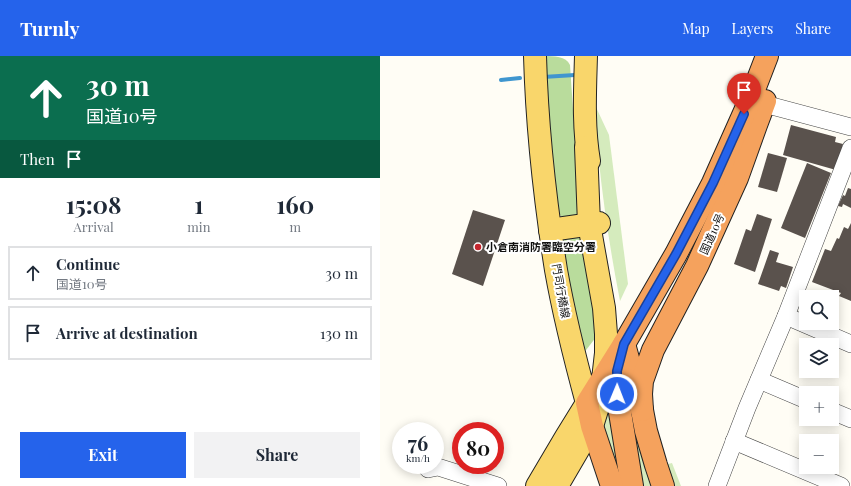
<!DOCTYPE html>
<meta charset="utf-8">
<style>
:root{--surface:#fff;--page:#f2f2f3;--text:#1f2937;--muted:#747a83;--line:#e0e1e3;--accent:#2563eb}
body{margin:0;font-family:"Playfair Display","Noto Sans JP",serif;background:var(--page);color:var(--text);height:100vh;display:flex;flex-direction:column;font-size:15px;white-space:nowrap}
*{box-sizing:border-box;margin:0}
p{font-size:13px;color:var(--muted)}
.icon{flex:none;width:22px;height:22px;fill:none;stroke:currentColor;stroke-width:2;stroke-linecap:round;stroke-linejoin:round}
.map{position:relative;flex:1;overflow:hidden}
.drawer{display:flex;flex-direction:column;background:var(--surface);width:380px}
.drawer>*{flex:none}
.top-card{background:#0b6e4f;color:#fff;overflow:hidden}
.tools{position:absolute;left:419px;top:234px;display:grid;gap:8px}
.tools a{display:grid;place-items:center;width:40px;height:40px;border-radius:0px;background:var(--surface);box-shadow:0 2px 10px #0003;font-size:20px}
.speed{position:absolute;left:12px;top:366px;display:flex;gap:8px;font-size:20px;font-weight:700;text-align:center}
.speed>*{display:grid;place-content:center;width:52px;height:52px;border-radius:50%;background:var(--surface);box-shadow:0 2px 10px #0003;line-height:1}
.speed small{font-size:10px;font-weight:400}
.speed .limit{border:6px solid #d22;background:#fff;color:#111}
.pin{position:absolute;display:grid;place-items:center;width:34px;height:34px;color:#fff;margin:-41px -17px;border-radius:50% 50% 50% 0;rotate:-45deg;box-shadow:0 0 4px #0007}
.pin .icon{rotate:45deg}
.me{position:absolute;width:44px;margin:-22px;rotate:1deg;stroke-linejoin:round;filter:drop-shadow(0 0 3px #0008)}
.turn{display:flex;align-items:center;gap:14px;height:84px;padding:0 20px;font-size:18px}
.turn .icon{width:52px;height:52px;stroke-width:2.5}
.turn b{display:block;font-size:28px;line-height:34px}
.then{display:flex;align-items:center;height:38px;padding:0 20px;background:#0003;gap:8px;font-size:15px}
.eta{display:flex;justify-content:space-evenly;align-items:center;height:68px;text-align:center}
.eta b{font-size:24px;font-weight:700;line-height:28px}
.action{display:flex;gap:8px;margin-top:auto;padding:8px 20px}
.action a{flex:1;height:46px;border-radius:0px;background:var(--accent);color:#fff;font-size:16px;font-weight:700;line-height:46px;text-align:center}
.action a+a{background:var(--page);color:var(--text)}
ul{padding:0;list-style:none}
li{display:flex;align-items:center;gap:12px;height:54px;margin:0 8px 6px;padding:0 12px;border:2px solid var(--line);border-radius:0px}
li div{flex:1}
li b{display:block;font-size:15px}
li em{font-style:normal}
header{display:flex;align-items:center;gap:24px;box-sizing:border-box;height:56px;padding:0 20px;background:var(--accent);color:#fff}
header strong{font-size:19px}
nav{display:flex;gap:22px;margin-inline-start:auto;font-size:14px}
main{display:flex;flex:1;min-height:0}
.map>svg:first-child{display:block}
.green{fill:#d5ebbd}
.forest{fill:#b9dc9c}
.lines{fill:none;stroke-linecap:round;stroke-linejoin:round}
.stream{stroke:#3f96cf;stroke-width:4}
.building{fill:#5a524d}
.minor-casing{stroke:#444;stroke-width:18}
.major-casing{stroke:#222;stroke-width:24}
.highway-casing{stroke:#222;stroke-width:24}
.minor{stroke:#fff;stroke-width:17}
.major{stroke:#f9d66b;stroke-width:22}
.highway{stroke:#f5a25d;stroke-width:22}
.route-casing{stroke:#184099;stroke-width:10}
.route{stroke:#2563eb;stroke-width:7}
.poi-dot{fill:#c4262e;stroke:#fff;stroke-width:1.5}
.labels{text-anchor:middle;stroke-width:4;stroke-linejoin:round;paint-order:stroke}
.street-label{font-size:11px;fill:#111;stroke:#fff}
.poi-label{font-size:11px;font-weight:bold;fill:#111;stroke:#fff;text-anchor:start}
</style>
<header>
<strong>Turnly</strong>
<nav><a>Map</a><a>Layers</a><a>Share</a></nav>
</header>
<main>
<section class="drawer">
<div class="top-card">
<div class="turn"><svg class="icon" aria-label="ahead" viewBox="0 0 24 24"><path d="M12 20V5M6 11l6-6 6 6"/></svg><div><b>30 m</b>国道10号</div></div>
<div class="then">Then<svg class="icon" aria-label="arrive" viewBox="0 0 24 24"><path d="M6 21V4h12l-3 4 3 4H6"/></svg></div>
</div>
<div class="eta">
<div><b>15:08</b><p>Arrival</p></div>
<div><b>1</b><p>min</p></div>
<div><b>160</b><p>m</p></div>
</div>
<ul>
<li><svg class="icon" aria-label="ahead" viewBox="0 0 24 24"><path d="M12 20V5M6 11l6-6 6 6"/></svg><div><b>Continue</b><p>国道10号</p></div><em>30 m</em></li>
<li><svg class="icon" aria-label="arrive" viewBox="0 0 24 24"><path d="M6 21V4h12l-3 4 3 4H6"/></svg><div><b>Arrive at destination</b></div><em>130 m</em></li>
</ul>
<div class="action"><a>Exit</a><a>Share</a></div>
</section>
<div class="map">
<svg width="471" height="430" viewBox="0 0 471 430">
<rect width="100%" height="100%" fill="#fffdf5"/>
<g class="green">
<path d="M215,49L229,79L248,228L240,245C231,199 224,153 219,106C217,87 215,68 215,49Z"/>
<polygon points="228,353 244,430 220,367"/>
<polygon points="251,355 254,359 274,430 260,430"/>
<polygon points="292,407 301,430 291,430 284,409"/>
</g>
<g class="forest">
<path d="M164,0C174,0 186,0 190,9L195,84L202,157L200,159L182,161L175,154Z"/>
<polygon points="201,177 220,276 203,298 197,275 181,184 184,179"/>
</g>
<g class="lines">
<g class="stream">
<polyline points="163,21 195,19"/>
<polyline points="121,24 140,22"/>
</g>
</g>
<g class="building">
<polygon points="411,69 456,81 455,86 463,88 456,114 403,99"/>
<polygon points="388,97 407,102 397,136 378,131"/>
<polygon points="427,107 451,117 425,182 401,172"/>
<polygon points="468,132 471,133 471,152 463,148 462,151 458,150 463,139 465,140"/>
<polygon points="93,154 125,164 103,230 72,218"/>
<polygon points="377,158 392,163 375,216 354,208 366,173 371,175"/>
<polygon points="471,167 471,245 459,240 461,237 432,226 445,193 451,195 457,182 459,183 464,171 468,173"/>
<polygon points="390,194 399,197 396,206 413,211 406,232 401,230 399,235 378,228"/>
</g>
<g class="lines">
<g class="minor-casing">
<g id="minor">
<polyline points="373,45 471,71"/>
<polyline points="406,260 471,288"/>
<polyline points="379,324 426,344"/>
<polyline points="452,355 471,363"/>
<polyline points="354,385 461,430"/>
<polyline points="48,413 58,411 118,430"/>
<polyline points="337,430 367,352 406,260 471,92"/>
</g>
</g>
<g class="major-casing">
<g id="major">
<path d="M155,0C157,72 165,144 176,214C184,259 195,303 207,347L186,381L157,430"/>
<path d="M206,0C205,35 203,70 209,105"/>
<polyline points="170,174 219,167"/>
<polyline points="177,430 212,370 221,341 226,297 226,278 224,252 209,168 206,91"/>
</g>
</g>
<g class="highway-casing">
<g id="highway">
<polyline points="244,288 262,354 266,375 276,409 283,430"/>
<polyline points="240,301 237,315 237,338 252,430"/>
<polyline points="262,354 261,338 262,325 273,294 317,210 357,122 376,69 385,45"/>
<polyline points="232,430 212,370 207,347 244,288 296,198 333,127 370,44 387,0"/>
</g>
</g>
<use href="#minor" class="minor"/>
<use href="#major" class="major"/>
<use href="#highway" class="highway"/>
</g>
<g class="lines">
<g class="route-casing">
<polyline id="route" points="237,338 237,315 244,288 296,198 333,127 364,58"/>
</g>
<use href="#route" class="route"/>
</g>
<circle class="poi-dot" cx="98" cy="191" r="4"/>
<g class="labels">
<g class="street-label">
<text transform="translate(332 178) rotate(-66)" y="4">国道10号</text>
<text transform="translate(181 235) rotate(80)" y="4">門司行橋線</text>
</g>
<g class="poi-label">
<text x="106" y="195">小倉南消防署臨空分署</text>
</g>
</g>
</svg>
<div class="tools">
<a><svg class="icon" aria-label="search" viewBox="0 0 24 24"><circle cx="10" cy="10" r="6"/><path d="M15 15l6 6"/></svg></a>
<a><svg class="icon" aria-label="layers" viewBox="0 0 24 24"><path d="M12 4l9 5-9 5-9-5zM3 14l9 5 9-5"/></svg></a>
<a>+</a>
<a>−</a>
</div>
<div class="speed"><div>76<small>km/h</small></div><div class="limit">80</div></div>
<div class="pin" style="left:364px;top:58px;background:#d93025"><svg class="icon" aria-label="arrive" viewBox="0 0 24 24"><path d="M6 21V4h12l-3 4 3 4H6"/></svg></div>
<svg class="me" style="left:237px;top:338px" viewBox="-20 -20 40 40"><circle r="17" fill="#2563eb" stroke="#fff" stroke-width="3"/><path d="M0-11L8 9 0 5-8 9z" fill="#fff"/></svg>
</div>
</main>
